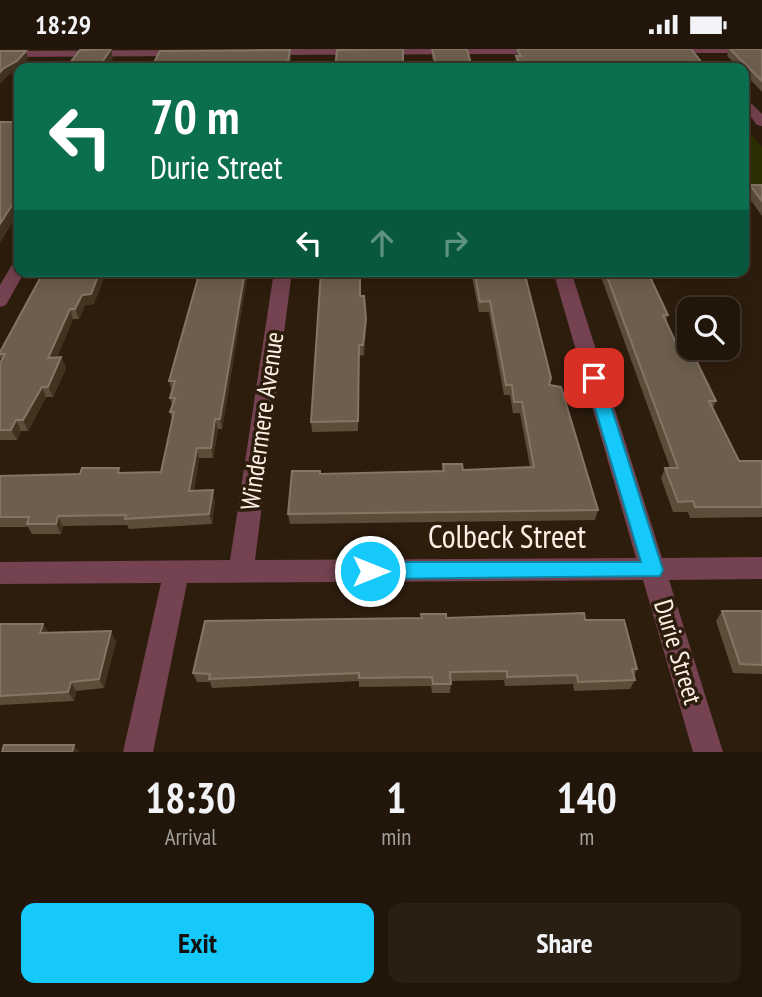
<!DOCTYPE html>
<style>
:root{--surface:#22160a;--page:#2a1f13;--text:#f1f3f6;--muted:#a29f9c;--line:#3f352b;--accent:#15cafb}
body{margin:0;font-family:"PT Sans Narrow",sans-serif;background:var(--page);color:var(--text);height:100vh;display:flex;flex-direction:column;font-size:26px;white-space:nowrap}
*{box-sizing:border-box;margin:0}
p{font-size:23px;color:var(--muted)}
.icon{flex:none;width:38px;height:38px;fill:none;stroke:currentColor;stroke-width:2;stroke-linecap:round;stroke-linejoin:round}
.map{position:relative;height:703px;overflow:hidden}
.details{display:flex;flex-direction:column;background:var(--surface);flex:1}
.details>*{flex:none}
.hud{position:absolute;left:14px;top:14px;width:735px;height:214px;border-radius:14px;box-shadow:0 4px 18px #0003,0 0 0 2px var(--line);background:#0b6e4f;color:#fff;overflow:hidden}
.tools{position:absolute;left:677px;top:248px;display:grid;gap:14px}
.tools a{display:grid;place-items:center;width:63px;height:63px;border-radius:14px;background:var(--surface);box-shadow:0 4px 18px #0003,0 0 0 2px var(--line);font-size:35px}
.pin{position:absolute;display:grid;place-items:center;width:60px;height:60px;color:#fff;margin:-30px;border-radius:14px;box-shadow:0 4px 10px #0006}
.me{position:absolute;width:77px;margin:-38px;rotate:90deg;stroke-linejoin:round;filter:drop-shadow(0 0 5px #0008)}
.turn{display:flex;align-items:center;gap:24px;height:147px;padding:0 21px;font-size:32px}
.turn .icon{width:91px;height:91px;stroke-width:2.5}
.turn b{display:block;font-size:49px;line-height:60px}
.lanes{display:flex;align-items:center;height:66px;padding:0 21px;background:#0003;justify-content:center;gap:35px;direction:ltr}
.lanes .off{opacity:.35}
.eta{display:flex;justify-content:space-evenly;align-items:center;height:119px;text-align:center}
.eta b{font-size:42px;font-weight:700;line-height:49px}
.primary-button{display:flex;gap:14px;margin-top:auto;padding:14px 21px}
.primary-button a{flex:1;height:80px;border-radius:14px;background:var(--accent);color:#111;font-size:28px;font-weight:700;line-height:80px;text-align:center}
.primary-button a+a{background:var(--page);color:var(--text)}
.status{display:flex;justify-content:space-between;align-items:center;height:49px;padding:0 35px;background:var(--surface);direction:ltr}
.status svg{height:19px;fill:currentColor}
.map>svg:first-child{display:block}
.green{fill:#2e2f01}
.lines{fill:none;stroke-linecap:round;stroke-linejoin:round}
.street{fill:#744250;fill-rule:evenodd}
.wall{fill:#5c4d3b}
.shaded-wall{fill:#423321}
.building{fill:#6d5f4d;stroke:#847665;stroke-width:2}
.route{fill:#15cafb;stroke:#0e83a3;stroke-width:2}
.labels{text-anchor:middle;stroke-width:7;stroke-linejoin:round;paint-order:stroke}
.street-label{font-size:26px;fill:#fcf1e6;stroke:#2d1d0d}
.near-street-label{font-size:32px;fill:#fcf1e6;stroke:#2d1d0d}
</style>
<div class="status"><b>18:29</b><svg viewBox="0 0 49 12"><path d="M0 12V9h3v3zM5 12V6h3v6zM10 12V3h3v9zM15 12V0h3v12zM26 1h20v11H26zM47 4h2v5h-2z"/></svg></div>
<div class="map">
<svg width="762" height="703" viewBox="0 0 762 703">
<rect width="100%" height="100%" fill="#2d1d0d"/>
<polygon class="green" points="744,76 762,98 762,141 744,141"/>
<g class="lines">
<g class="street">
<polygon points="259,0 548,0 550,2 544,5 261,6 255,3"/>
<polygon points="659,0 762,0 762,4 664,4"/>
<polygon points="0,2 187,1 193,4 187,7 0,8"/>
<polygon points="744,47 762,65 762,77 757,76 744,59"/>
<polygon points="19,213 19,222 25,222 6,256 0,258 0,236 13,214"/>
<polygon points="274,222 292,222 255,511 636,509 553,222 571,222 662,509 762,508 762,530 669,531 723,703 693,703 643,531 187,534 153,703 123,703 161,534 0,535 0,513 230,511"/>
</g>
</g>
<g class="wall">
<polygon points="432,0 472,19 435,19 432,8"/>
<polygon points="517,0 691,0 706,19 517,19 515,15"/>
<polygon points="729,0 762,0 762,43 744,24 744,19 739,19 727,7"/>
<polygon points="290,1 291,9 289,19 151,19 160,2"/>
<polygon points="750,136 762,136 762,167 747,146"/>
<polygon points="44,222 94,255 85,256 79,270 73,270 57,308 61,308 66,319 53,348 46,348 28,382 21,382 17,391 0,391 0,314 2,311 0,308 0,303"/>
<polygon points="200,222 248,222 222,380 218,380 213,409 199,409 194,442 215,451 212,475 129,480 127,476 63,477 61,485 32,485 28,478 0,478 0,427 161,423 172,370 170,363 172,356 170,349 172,342 169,332"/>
<polygon points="471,222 524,222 549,336 598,461 595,471 290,475 288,465 320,425 442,422 443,415 463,421 530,418 520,364 513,364 510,346 504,346 489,263 479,263 478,259"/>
<polygon points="599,222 652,222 654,226 652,232 668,266 666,272 681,305 716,352 713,359 739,412 762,412 762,468 690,469 688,463 673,463 661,429 665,419 670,419"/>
<polygon points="360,247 366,280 364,306 359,307 358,382 312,383 311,373"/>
<polygon points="722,562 762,562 762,625 733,624 716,572"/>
<polygon points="446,569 585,571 637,620 634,627 635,631 630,640 574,642 573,635 505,637 504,631 451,632 450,644 432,644 431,637 359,638 359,632 212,639 210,633 197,633 193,624"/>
<polygon points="0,575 49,584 116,592 104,639 76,642 74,652 0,656"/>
</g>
<g class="shaded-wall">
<polygon points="111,0 113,10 107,19 98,19"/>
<polygon points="290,1 291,9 289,19 287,19"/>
<polygon points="26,2 28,10 21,19 7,27 0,35 0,23 4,19"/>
<polygon points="19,145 19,163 0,194 0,175"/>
<polygon points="100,222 107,222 94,255 85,256 79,270 75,260 82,246"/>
<polygon points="245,222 248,222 222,380 220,370"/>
<polygon points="70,260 73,270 53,319 48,309"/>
<polygon points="366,270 366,280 364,306 363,296"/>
<polygon points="61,308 66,319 53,348 48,338"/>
<polygon points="42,338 46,348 28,382 23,371"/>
<polygon points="215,370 218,380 213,409 211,399"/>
<polygon points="16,371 21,382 17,391 11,381"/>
<polygon points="197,399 199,409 192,452 189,442"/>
<polygon points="213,441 215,451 212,475 209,465"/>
<polygon points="58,467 63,477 61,485 56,475"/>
<polygon points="43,575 49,584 40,584"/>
<polygon points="111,582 116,592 104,639 99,630"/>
<polygon points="71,633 76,642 74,652 68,643"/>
<polygon points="74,696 79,703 72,703"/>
</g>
<g class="building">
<polygon points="111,0 98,19 66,19 80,1"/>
<polygon points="403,0 403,19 335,19 337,1"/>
<polygon points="432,0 467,0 472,19 437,19"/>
<polygon points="517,0 691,0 706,19 671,19 666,13 547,14 549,19 522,19 516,7 521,7"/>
<polygon points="730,0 762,0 762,32"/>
<polygon points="290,1 287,19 249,19 249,16 226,13 186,14 184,19 151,19 160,2"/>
<polygon points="0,2 26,2 17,12 4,19 0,23"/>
<polygon points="0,73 19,73 19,145 0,175"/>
<polygon points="750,136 762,136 762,152"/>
<polygon points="44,222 100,222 91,245 82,246 75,260 70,260 48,309 61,308 48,338 42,338 23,371 16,371 11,381 0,381 0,314 5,305 0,305 0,303"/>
<polygon points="200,222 245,222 220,370 215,370 211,399 197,399 189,442 213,441 209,465 125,470 126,466 58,467 56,475 27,475 29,468 0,468 0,427 80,425 82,419 119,419 118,424 161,423 174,363 170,363 175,349 170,349 175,332 169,332"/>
<polygon points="321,222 360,222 360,247 364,247 366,270 363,296 359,296 358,372 311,373"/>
<polygon points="474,222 524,222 551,329 549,336 561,338 598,461 288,465 292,422 320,422 320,425 444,422 443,415 462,415 463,421 534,418 522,353 514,353 512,336 506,336 490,252 480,253"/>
<polygon points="605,222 652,222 654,226 649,226 668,266 663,266 681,305 693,305 716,352 709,352 739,412 762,412 762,458 695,458 693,452 678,453 665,419 678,419"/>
<polygon points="722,562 762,562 762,616 740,615"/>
<polygon points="584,564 585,571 624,571 637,620 632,620 635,631 578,633 577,626 507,628 507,622 450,623 451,635 433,635 432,628 359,629 359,624 209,630 210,625 193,624 205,572 422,569 421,565 446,565 446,569"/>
<polygon points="0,575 43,575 40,584 111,582 99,630 71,633 68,643 0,647"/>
<polygon points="4,696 74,696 72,703 2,703"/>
</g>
<polygon class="route" points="594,324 602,329 663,521 660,527 370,530 363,527 360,522 363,516 370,513 641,513 586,329"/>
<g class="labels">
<g class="street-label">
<text transform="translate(262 372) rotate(-82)" y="9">Windermere Avenue</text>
<text transform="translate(678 603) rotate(73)" y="9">Durie Street</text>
</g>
<g class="near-street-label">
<text x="507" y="499">Colbeck Street</text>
</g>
</g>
</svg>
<div class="tools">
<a><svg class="icon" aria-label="search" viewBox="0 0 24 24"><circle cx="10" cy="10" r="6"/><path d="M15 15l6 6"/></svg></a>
</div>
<div class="pin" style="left:594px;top:329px;background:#d93025"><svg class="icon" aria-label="arrive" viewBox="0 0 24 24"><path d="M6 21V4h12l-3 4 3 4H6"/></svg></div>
<svg class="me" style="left:370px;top:522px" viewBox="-20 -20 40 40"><circle r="17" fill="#15cafb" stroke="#fff" stroke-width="3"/><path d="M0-11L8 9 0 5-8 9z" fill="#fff"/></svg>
<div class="hud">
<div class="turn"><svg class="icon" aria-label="left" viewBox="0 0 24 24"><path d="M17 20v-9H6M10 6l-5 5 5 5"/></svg><div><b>70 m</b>Durie Street</div></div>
<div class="lanes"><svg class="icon" aria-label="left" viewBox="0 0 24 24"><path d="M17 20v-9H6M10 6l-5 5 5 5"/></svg><svg class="icon off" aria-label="ahead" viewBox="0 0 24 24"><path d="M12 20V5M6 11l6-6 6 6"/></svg><svg class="icon off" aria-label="right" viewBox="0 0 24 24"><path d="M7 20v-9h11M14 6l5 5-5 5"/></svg></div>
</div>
</div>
<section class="details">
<div class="eta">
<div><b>18:30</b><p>Arrival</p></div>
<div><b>1</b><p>min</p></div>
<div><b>140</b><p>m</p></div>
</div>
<div class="primary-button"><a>Exit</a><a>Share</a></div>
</section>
